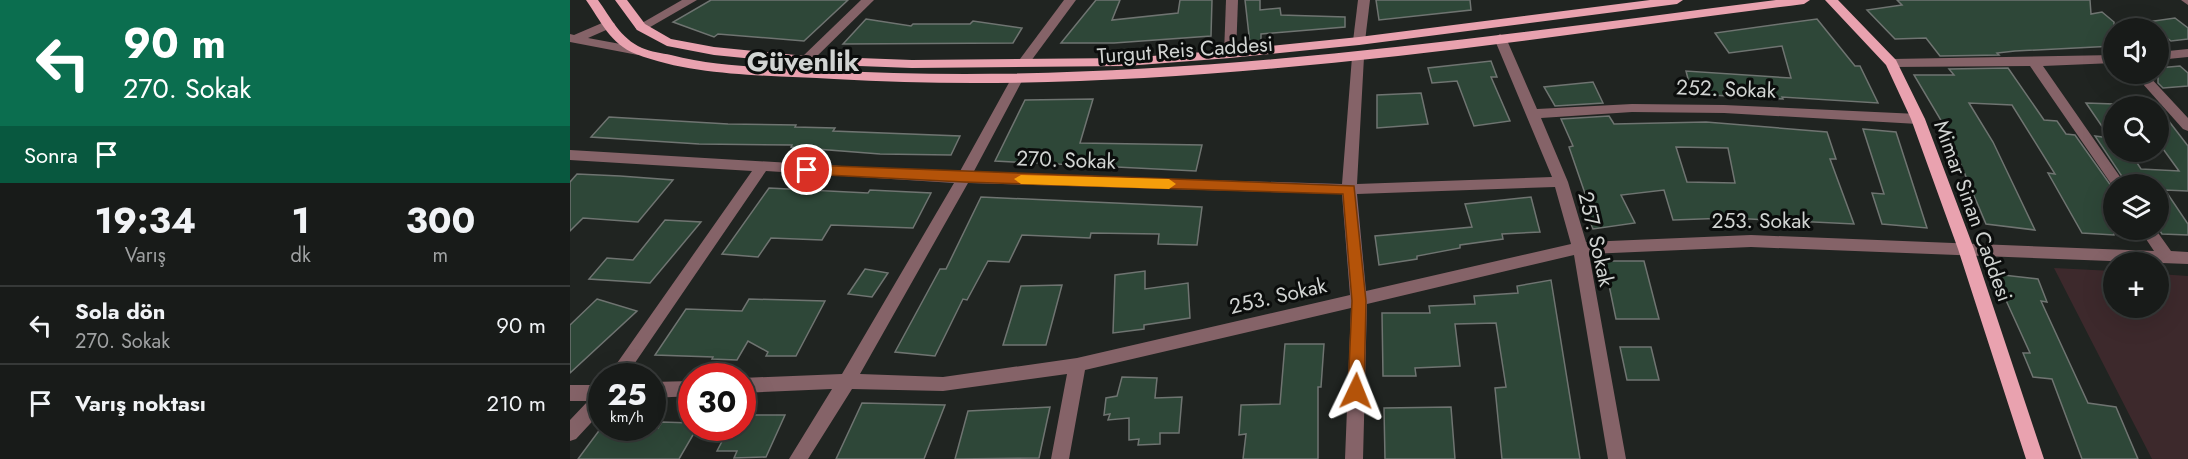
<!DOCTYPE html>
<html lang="tr">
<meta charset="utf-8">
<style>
:root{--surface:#181b19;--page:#252826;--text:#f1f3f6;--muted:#9fa1a2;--line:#363938}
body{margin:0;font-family:Jost,sans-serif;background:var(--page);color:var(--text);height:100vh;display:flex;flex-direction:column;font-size:22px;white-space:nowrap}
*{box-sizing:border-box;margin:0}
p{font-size:20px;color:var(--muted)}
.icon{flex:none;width:33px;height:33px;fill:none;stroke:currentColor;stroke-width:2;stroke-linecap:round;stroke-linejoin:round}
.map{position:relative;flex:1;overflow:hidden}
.panel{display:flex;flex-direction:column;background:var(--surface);width:570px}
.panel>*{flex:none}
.guide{background:#0b6e4f;color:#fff;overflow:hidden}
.controls{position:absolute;left:1533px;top:18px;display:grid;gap:12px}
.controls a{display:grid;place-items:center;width:66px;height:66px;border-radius:50%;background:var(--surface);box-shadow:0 6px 24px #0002,0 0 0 2px var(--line);font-size:30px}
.speed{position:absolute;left:18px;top:363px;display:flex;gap:12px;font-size:30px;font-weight:700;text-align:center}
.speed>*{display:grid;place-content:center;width:78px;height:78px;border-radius:50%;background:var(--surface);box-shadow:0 6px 24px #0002,0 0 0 2px var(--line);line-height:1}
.speed small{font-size:15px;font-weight:400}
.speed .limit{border:9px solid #d22;background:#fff;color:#111}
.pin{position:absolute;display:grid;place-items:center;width:51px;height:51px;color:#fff;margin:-26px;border:3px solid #fff;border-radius:50%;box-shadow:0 2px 6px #0007}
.me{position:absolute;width:66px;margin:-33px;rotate:2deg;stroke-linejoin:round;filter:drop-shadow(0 0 4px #0008)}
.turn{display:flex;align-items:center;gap:21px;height:126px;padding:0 24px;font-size:27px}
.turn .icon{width:78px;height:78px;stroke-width:2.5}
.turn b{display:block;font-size:42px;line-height:51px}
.then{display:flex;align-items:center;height:57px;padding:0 24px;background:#0003;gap:12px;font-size:22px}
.eta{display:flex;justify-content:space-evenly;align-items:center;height:102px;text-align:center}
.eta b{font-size:36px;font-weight:700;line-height:42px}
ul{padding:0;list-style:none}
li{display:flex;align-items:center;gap:18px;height:78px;padding:0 24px;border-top:2px solid var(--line)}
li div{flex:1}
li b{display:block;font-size:22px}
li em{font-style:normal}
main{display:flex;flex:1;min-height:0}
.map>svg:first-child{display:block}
.green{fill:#3d292c}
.building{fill:#2e4738;stroke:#6f7471;stroke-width:1.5;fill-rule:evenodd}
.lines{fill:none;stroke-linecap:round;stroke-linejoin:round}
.minor{fill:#856368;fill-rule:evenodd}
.major{fill:#e9a2af;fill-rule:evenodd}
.route{fill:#b45309;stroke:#753606;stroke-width:1.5}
.slow{fill:#f59e0b}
.labels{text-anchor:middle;stroke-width:6;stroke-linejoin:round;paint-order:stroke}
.street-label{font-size:21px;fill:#d1d4d2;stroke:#0b0d0c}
.district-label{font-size:27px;font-weight:bold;fill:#d1d4d2;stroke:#0b0d0c}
</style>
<main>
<section class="panel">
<div class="guide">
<div class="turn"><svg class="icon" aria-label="left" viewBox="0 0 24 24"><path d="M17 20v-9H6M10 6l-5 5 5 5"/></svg><div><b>90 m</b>270. Sokak</div></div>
<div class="then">Sonra<svg class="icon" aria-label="arrive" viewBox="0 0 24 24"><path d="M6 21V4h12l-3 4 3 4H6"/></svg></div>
</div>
<div class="eta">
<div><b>19:34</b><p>Varış</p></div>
<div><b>1</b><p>dk</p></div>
<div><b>300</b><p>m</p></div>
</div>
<ul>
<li><svg class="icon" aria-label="left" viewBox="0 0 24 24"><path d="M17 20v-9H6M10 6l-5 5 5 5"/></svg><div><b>Sola dön</b><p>270. Sokak</p></div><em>90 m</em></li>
<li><svg class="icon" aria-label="arrive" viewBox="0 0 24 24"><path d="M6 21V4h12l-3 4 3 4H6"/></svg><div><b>Varış noktası</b></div><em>210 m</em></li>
</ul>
</section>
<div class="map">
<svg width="1618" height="459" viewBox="0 0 1618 459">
<rect width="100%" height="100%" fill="#202421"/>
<polygon class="green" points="1484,268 1543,271 1544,308 1588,308 1589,274 1618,276 1618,459 1582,459"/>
<g class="building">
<polygon points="141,0 278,0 234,41 148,34 144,37 103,22"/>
<polygon points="526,0 550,0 542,20 608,13 610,0 642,0 641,36 544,43 491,43"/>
<polygon points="675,0 690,0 690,10 710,8 711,15 775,17 775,27 691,34 691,44 680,44"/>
<polygon points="806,0 900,0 901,10 809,20"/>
<polygon points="1327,0 1520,0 1521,14 1532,12 1544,22 1544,46 1445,51 1427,53 1429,55 1370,56 1356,38 1325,39 1297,10 1332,5"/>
<polygon points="1605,18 1618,28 1618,39 1601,41 1577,22"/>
<polygon points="296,19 341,26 343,24 400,24 403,21 452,28 443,43 273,44"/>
<polygon points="1247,19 1285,66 1290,66 1308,103 1212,97 1213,99 1122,94 1116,71 1221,78 1212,46 1159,53 1145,33"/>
<polygon points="921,61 927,77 921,77 940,121 904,126 887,81 862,83 858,68"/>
<polygon points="1610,66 1618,73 1618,86 1593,88 1588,83 1588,68"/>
<polygon points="1438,68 1474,120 1487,121 1496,134 1505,135 1544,190 1544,235 1512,233 1478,173 1485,174 1442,105 1399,103 1423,142 1465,230 1416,224 1375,127 1344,75 1384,75 1379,69"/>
<polygon points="1023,82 1033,103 985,106 974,87"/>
<polygon points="851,93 858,124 807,128 807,95"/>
<polygon points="523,99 510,143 632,145 626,171 425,161 455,100"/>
<polygon points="1516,103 1544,104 1544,152 1560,152 1571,169 1609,171 1588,142 1588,107 1618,146 1618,191 1595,190 1618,224 1618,235 1592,234 1588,228 1588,184 1557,184 1525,136 1540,138"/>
<path d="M1039,116L1044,124L1136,122L1257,132L1266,159H1260L1284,224L1159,218L1103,220L1094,190L1051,195L1065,223L1023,229L1014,209L1020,208L999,147L1003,146L991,119ZM1106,147L1158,148L1165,183L1117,182Z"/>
<polygon points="39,117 158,124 226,125 225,127 265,128 263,131 390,136 381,155 310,154 221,147 222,145 129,144 21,137"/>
<polygon points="1293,129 1326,132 1357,228 1312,224 1302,193 1314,194"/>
<polygon points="7,174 50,176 103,180 68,222 13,218 0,231 0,182"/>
<polygon points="199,188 298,193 300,190 361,193 343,228 261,225 252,240 201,238 188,257 152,254"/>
<polygon points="411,197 632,207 627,245 588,244 589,234 521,233 520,238 452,235 439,262 418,261 397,300 393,299 365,356 325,352 370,269 376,269"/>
<polygon points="961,197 970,232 932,234 933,239 890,245 890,248 847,256 847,259 809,265 805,236 902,227 895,204"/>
<polygon points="95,220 131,222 80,283 19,279 37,258 63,260"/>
<polygon points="1034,261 1074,261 1089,319 1046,319"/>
<polygon points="295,269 318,273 302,297 278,294"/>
<polygon points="575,271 575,289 618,283 620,318 574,325 574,329 543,333 545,275"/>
<polygon points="1424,274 1468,279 1477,302 1471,301 1518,403 1546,407 1568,459 1512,459 1482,379 1463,377 1453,353 1460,353"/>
<polygon points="981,280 1010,459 932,459 925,388 936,387 926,323 885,324 890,366 845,368 846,376 813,376 812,313 860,313 859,306 905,304 904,296 948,293 947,286"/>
<polygon points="492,285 476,345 433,345 451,286"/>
<polygon points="27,299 67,311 0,373 0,325"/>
<polygon points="179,299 255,301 226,356 196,356 198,352 178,341 167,360 142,359 143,357 85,355 116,309 172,311"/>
<polygon points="715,344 754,344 751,387 748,387 748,459 673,459 676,434 669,435 671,405 710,404"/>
<polygon points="1050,347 1081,347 1089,380 1057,380"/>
<polygon points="552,377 587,378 585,398 612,397 609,433 590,433 590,444 568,445 569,439 559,440 559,418 538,420 540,414 534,415 536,398 547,396"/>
<polygon points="292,403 375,405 354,459 266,459"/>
<polygon points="480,407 469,458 385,459 398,411"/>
<polygon points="881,407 885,459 815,459 814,408"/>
<polygon points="172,415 215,415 196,457 164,458 167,451 147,451 159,428 172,428"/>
<polygon points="92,422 122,423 122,428 127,428 109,459 8,459 31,428 88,428"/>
</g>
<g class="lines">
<g class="minor">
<polygon points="112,0 127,0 75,30 67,30 65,27"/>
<polygon points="291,0 304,0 240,63 232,63 230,60 232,57"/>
<polygon points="494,0 506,0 458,65 450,65 448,62 450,59"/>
<polygon points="656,0 668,0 666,54 660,58 654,54"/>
<polygon points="788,0 800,0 795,41 789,45 783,41"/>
<polygon points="1611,0 1618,0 1618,5"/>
<polygon points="39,20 45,24 43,27 18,38 72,48 74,51 72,54 68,55 0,42 0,34 4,35"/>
<path d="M930,34L936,38L967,109L1062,104L1154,105L1348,114L1355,119L1348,124L1154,113L1062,112L971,118L998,182L1016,242L1181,235L1584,251L1570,230H1586L1601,251L1618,252V264L1181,247L1019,254L1056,459H1038L1004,255L797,304L793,459H775L781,308L515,370L499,459H481L497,374L373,391L282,389L238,459H219L262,389L172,393V378L272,374L384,183L196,171L56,376H38L182,171L0,160V150L389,173L441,79L447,75L453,79L403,173L772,184L782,57L788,53L794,57L787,184L982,177L924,38ZM398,183L772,194L780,295L507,358L373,377L290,374ZM985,187L1001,244L796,291L787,194Z"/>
<polygon points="1618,49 1618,57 1588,60 1588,52"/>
<polygon points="1544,55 1544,63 1473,66 1555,184 1544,184 1544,188 1460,66 1322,67 1316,63 1322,59"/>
<polygon points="1564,74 1577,74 1618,118 1618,131 1613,129"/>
<polygon points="122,381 122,396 82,398 82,382"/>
<polygon points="0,385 32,385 32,411 6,439 0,441 0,420 18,401 0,401"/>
</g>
<g class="major">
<path d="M16,0H28C41,18 50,38 72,48C81,52 92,53 101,55C150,68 202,67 252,70C573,88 889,40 1206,0H1240L1234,4C913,45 589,98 264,79C201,75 125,77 66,54C40,44 31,21 16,0Z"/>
<polygon points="45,0 57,0 75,24 101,39 144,47 236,56 342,60 556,58 660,50 789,37 1080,0 1113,0 1107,4 789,45 660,58 556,66 342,68 236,64 144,55 97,46 67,30"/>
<polygon points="1255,0 1268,0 1326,60 1355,119 1404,249 1474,459 1456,459 1388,249 1341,119 1316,65"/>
</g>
</g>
<polygon class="route" points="237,165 784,186 796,301 794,391 792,396 786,398 781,396 778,391 782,301 773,194 394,182 237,174 231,170"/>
<polygon class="slow" points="451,175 599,179 606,184 599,189 451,184 444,179"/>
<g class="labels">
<g class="street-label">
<text transform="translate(615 50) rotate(-4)" y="7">Turgut Reis Caddesi</text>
<text transform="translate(1156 89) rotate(2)" y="7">252. Sokak</text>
<text transform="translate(496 160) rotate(2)" y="7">270. Sokak</text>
<text transform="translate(1403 211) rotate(70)" y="7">Mimar Sinan Caddesi</text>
<text x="1191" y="228">253. Sokak</text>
<text transform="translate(1026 239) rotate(77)" y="7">257. Sokak</text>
<text transform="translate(708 296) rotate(-13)" y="7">253. Sokak</text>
</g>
<g class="district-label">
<text x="233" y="71">Güvenlik</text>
</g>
</g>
</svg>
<div class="controls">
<a><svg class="icon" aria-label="sound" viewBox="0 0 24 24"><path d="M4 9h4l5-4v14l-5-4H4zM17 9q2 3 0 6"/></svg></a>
<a><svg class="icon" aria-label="search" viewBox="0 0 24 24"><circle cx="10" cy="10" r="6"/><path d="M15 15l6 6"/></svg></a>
<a><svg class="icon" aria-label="layers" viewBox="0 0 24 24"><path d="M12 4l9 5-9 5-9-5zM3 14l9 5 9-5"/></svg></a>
<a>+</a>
</div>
<div class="speed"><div>25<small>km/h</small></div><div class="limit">30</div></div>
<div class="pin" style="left:237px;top:170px;background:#d93025"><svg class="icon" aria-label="arrive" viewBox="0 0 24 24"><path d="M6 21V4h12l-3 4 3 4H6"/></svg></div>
<svg class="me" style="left:786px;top:391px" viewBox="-20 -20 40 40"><path d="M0-17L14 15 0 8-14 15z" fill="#b45309" stroke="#fff" stroke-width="4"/></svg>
</div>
</main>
